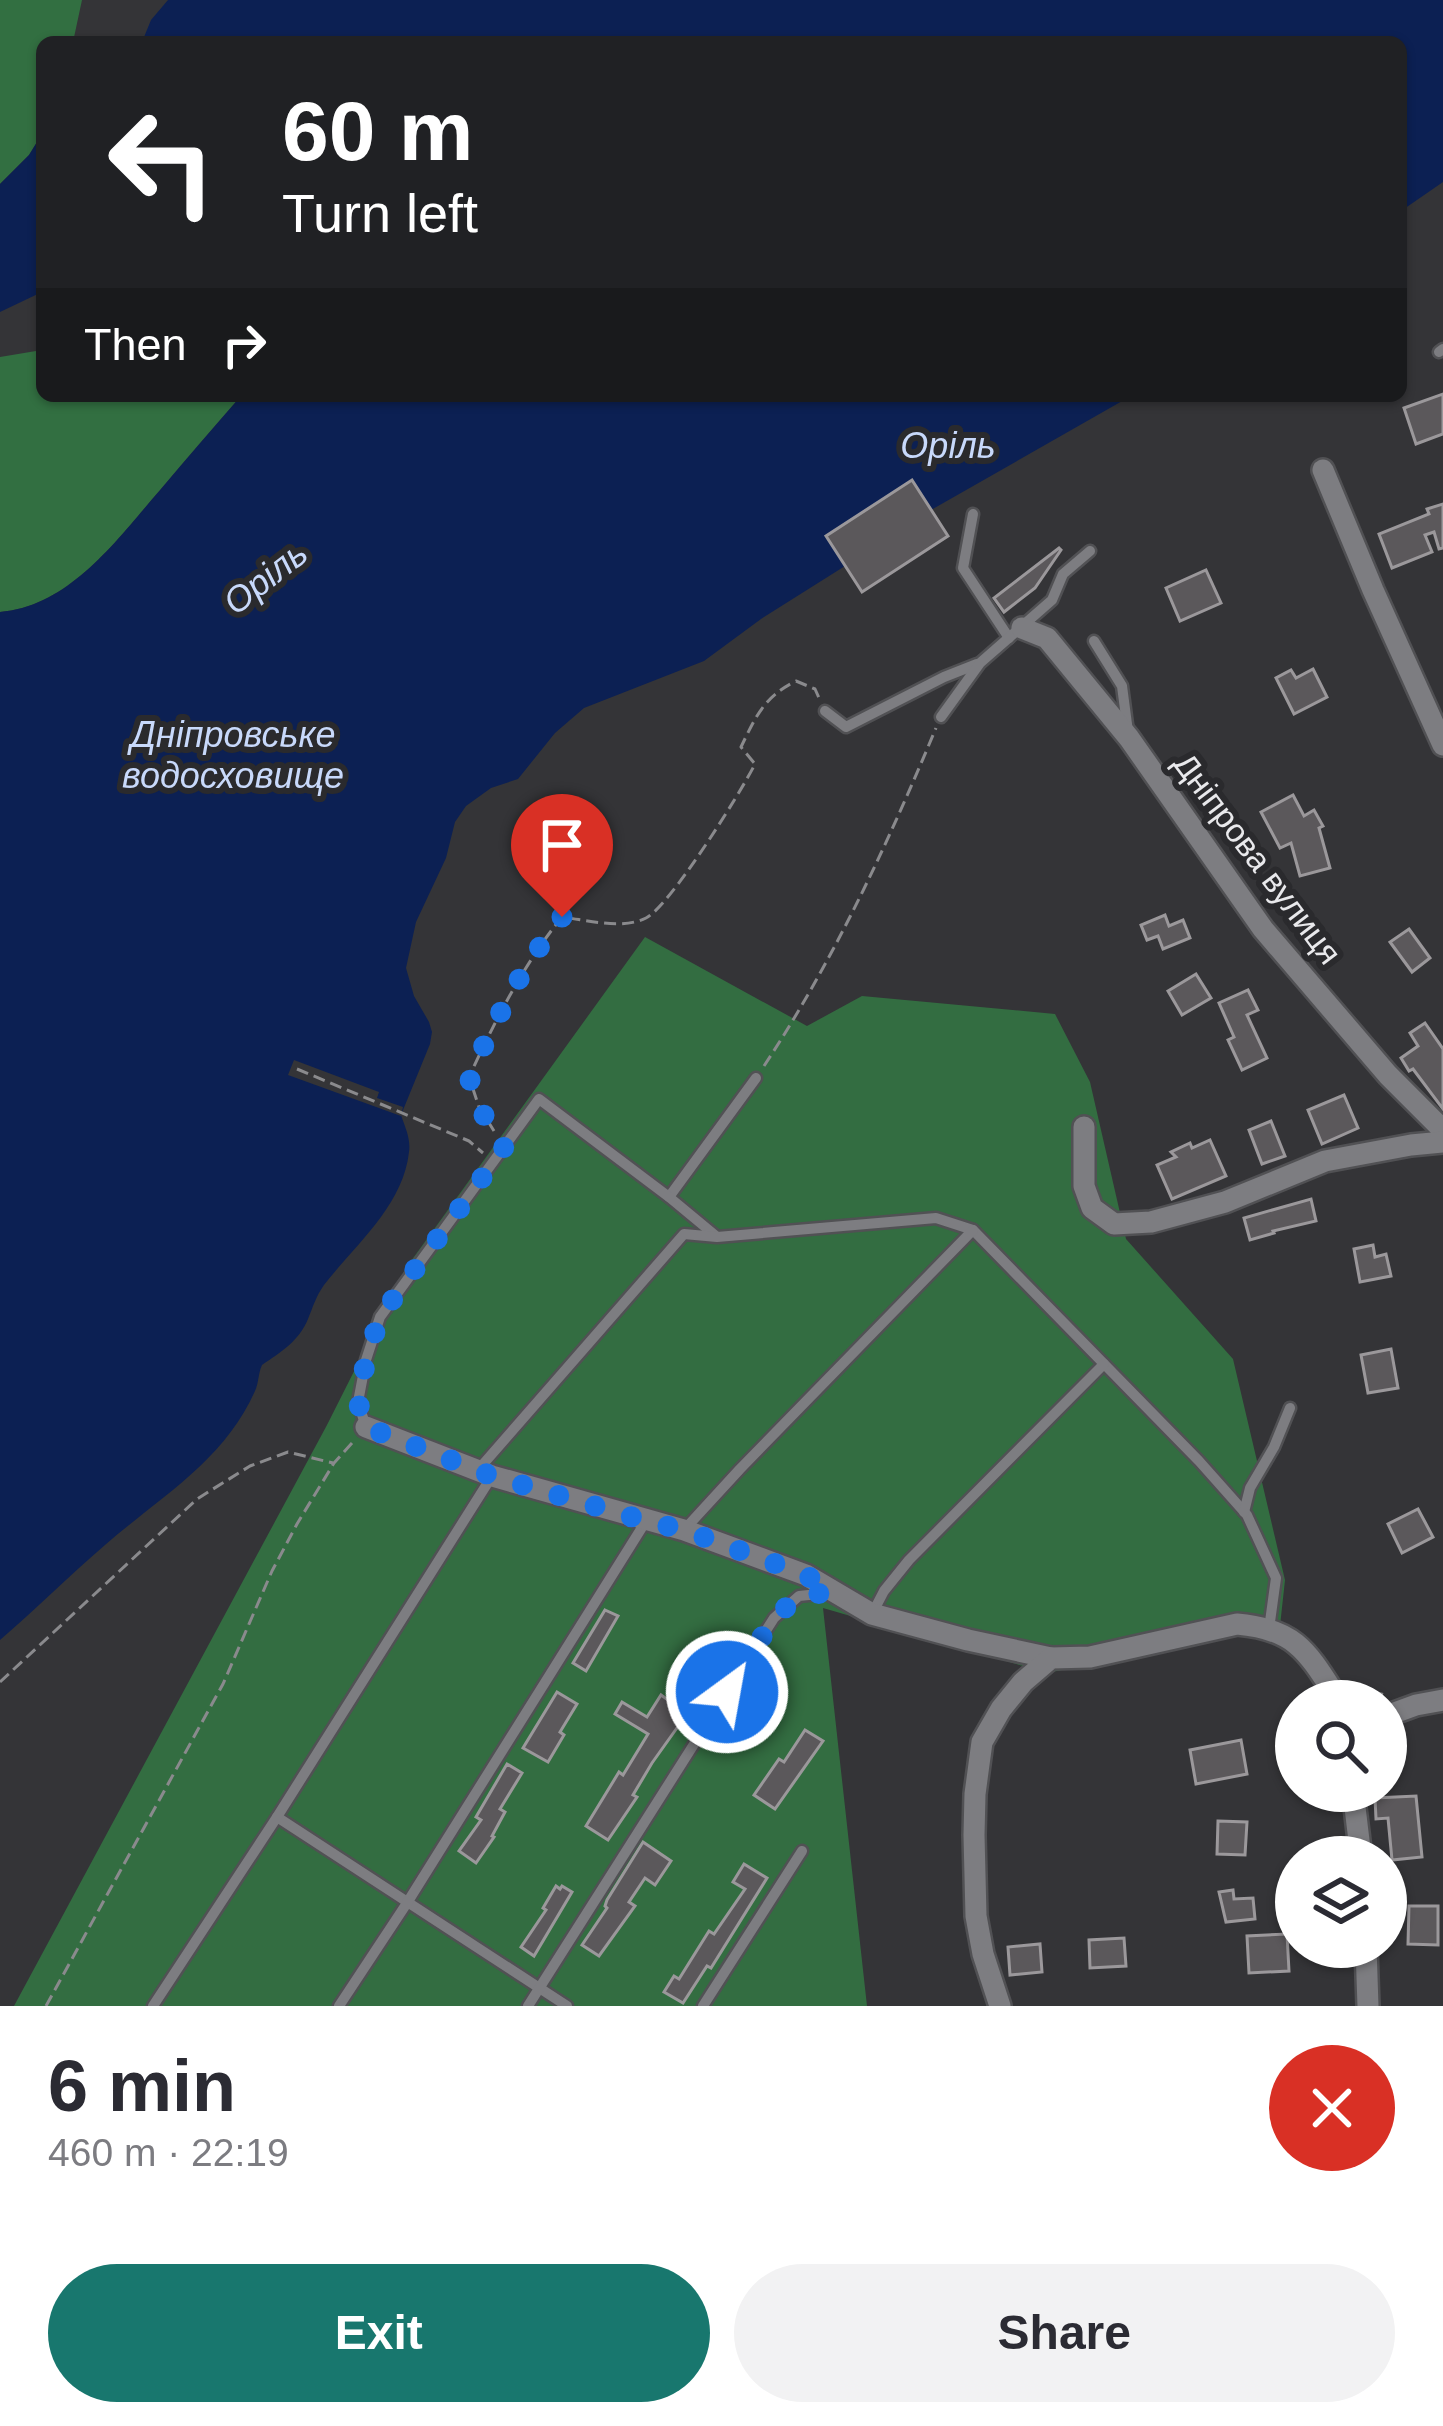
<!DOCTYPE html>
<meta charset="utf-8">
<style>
:root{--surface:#fff;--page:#f2f2f3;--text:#2b2b33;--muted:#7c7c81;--accent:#18776e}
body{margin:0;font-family:Arial,sans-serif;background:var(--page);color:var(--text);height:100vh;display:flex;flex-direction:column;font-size:45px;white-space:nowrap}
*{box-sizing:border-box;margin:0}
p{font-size:39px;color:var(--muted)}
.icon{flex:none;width:66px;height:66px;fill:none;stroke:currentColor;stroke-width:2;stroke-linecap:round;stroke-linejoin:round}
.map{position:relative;height:2006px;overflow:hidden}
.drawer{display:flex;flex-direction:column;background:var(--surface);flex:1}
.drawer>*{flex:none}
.guide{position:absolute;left:36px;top:36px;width:1371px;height:366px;border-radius:18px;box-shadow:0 3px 9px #0004;background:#202124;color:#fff;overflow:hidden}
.tools{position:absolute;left:1275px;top:1680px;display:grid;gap:24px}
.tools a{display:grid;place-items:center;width:132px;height:132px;border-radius:50%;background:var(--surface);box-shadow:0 3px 9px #0004;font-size:60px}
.pin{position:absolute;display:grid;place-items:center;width:102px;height:102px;color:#fff;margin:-123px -51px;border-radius:50% 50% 50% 0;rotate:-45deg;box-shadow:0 0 12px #0007}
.pin .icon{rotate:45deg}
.me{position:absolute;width:132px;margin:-66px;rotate:32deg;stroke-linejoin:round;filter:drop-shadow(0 0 9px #0008)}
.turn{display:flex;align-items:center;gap:42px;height:252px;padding:0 48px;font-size:54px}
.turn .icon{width:156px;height:156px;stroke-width:2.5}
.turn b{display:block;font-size:84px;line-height:102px}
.then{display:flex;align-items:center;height:114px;padding:0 48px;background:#0003;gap:24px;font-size:45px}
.round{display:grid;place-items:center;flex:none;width:126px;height:126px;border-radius:63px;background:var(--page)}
.summary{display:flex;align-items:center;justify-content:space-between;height:204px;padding:0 48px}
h1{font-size:72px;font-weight:700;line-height:90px}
.action{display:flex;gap:24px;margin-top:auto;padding:24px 48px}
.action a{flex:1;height:138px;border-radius:72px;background:var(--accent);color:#fff;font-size:48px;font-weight:700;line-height:138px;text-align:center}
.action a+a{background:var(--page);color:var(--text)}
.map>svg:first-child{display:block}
.green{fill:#336d41}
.forest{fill:#326f41}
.water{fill:#0c2053}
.pier{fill:#343437}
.building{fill:#5b585b;stroke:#9b989b;stroke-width:3}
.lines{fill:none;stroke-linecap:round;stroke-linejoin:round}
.service-casing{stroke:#515154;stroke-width:15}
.minor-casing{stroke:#515154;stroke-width:26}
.path{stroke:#8a8a8d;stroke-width:3;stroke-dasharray:12 6;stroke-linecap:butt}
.service{stroke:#7d7d81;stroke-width:10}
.minor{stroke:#7d7d81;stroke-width:21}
.route{stroke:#1a73e8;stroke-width:21;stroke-dasharray:0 37.8}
.labels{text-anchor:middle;stroke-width:12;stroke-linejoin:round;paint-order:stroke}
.street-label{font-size:33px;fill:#e9e9ec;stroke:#2a2a2d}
.water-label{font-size:36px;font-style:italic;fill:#c8d9fb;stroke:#2a2a2d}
</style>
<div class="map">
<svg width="1443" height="2006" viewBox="0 0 1443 2006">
<rect width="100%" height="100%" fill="#343437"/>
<polygon class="green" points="645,937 807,1026 862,996 1055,1014 1090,1082 1126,1239 1233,1359 1285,1580 1279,1635 1235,1635 1047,1673 823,1608 867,2006 14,2006 327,1425 406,1268"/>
<g class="forest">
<polygon points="0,0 82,0 73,42 42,42 42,134 29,155 0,184"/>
<path d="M42,350V396H241C214,427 187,458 161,489C118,538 71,606 0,612V357Z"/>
</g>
<g class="water">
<polygon points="168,0 1443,0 1443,182 1401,211 1401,42 142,42 151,20"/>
<polygon points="42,134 42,292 0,312 0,184 29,155"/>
<path d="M241,396H1131L931,510L826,536L845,566L761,619L704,661L584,708L555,733L518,779L491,788L466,806L455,822L446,858L416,922L406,968L414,996L429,1022L432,1032L430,1044L401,1115C405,1127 411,1139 409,1152C403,1206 355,1245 324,1285C316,1296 313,1307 308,1319C299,1341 281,1352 262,1365C258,1374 259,1382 255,1391C224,1461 160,1497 105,1545C69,1576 36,1609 0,1640V612C71,606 118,538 161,489C187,458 214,427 241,396Z"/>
</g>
<polygon class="pier" points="294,1060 379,1092 377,1098 403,1107 401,1116 288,1075"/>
<g class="building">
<polygon points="1443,394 1443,434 1416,444 1404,408"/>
<polygon points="912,480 948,536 862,592 826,536"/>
<polygon points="1443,504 1443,548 1439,549 1434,532 1425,535 1432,552 1392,568 1379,534 1429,514 1427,509"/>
<polygon points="1059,548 1061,550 1035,588 1004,612 994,598"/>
<polygon points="1206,570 1221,603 1180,621 1166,588"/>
<polygon points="1313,669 1327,697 1294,714 1276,678 1291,670 1296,678"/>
<polygon points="1293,795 1304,816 1314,810 1323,826 1319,828 1330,868 1300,876 1291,843 1280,848 1261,812"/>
<polygon points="1165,915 1169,926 1183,920 1190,938 1163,949 1158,936 1147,940 1141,925"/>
<polygon points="1409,929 1430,958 1412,972 1390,942"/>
<polygon points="1196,974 1211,998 1182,1015 1168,991"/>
<polygon points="1248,990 1258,1010 1247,1015 1267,1058 1242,1070 1228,1040 1234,1037 1219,1003"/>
<polygon points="1425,1023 1443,1049 1443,1109 1413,1069 1409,1071 1401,1058 1418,1046 1410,1033"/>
<polygon points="1344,1095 1358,1128 1322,1144 1308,1110"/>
<polygon points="1271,1121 1285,1156 1262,1164 1249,1130"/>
<polygon points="1210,1140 1226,1176 1172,1199 1157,1165 1176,1157 1171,1152 1190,1143 1192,1148"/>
<polygon points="1311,1199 1316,1221 1273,1231 1274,1233 1250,1240 1244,1218"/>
<polygon points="1373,1245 1375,1257 1386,1254 1391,1276 1360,1282 1354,1249"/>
<polygon points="1391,1349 1398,1388 1368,1393 1361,1355"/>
<polygon points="1418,1509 1433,1537 1402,1553 1388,1524"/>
<polygon points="605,1610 618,1616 586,1671 573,1663"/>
<polygon points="690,1671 709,1683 652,1763 633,1795 637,1797 608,1840 586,1826 619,1772 623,1775 648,1734 615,1714 622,1702 647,1717 661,1695 671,1702"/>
<polygon points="557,1692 577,1704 560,1732 564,1735 548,1762 523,1748"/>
<polygon points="805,1730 823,1741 775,1809 754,1795 779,1759 784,1762"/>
<polygon points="1241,1740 1247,1774 1196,1784 1190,1750"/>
<polygon points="507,1764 522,1773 500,1809 505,1812 492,1836 494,1837 476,1863 459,1851 481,1820 476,1817"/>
<polygon points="1416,1796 1422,1857 1392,1860 1388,1818 1376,1819 1375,1798"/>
<polygon points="1218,1821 1247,1822 1245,1855 1217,1854"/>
<polygon points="643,1842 671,1861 655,1885 645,1878 629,1902 635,1906 599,1956 582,1945 607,1908 605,1906 607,1900"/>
<polygon points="744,1864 767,1878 711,1968 707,1966 683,2003 664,1992 674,1976 679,1979 709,1931 714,1934 745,1889 733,1882"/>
<polygon points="556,1886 560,1889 562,1886 572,1892 534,1956 521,1947 546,1910 543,1908"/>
<polygon points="1233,1890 1234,1899 1253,1898 1255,1919 1226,1922 1219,1892"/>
<polygon points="1409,1906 1438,1906 1438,1945 1408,1944"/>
<polygon points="1287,1934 1289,1971 1249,1973 1247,1936"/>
<polygon points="1124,1938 1126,1966 1090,1968 1089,1940"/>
<polygon points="1040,1944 1042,1972 1010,1975 1008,1947"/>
</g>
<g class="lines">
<g class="service-casing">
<g id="service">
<polyline points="1439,352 1443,349"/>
<polyline points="973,514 963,568 1009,638"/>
<polyline points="1094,641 1122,686 1128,732"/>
<polyline points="825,711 846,727 944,677 977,664"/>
<polyline points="941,717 980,663 1052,600 1063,574 1090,551"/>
<polyline points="669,1197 756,1078"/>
<polyline points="366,1427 358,1402 366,1360 380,1317 539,1099 669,1197 716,1236"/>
<polyline points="478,1470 684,1234 717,1237 936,1218 973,1230 1199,1461 1247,1515 1276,1578 1269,1629"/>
<polyline points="1244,1512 1250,1488 1274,1447 1290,1408"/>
<polyline points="684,1530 740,1469 973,1230"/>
<polyline points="872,1614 884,1591 909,1560 1104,1364"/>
<polyline points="277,1817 567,2006"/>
<polyline points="1286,1888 1296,1887"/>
<polyline points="153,2006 277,1817 492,1476"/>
<polyline points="339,2006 407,1903 646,1521"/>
<polyline points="528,2006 774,1618 799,1596 828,1593"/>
<polyline points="703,2006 802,1851"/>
</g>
</g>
<g class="minor-casing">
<g id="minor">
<polyline points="1323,470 1373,590 1443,745"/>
<polyline points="1022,628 1047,638 1129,738 1263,929 1388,1075 1443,1130"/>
<polyline points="1084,1127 1084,1186 1092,1208 1114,1224 1151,1222 1225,1202 1325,1161 1411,1145 1443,1142"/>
<polyline points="366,1427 492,1476 684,1530 806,1575 872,1614 968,1640 1051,1658"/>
<polyline points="1386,1716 1416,1705 1443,1700"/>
<polyline points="1353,1791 1361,1857"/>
<polyline points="1366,1947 1368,2006"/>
<path d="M1000,2006L983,1954L976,1916L974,1835L975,1794L982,1742L1001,1709L1023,1682L1051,1658L1090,1657L1237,1624C1297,1629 1308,1653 1339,1701"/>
</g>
</g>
<g class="path">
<path d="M764,1066C834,960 887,845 936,728"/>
<polyline points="297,1069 469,1141 483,1153"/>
<path d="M494,1131L479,1107L469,1077C495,1021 523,965 562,917C587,920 622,930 646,918C670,906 741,792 755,764L741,747C756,716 764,697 796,681L815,689L819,698"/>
<polyline points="0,1682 197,1499 250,1466 288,1452 333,1463"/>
<polyline points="1354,1687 1385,1695"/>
<polyline points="46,2006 223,1684 272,1571 297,1524 334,1463 353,1442"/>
</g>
<use href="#service" class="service"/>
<use href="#minor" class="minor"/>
</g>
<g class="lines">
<path class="route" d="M562,917C523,965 495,1021 469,1077L479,1107L504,1148L380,1317L366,1360L358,1402L366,1427L492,1476L646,1521L684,1530L806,1575L831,1592L799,1596L774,1618L727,1692"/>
</g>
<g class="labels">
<g class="street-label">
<text transform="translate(1258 858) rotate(53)" y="12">Дніпрова вулиця</text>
</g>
<g class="water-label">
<text x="948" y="458">Орiль</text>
<text transform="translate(265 577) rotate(-38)" y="13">Оріль</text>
<text x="233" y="747">Дніпровське<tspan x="233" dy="41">водосховище</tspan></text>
</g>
</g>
</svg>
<div class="tools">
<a><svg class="icon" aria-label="search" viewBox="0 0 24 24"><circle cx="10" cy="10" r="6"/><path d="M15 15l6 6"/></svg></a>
<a><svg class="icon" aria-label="layers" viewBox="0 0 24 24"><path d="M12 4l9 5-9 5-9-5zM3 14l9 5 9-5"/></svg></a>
</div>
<div class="pin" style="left:562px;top:917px;background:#d93025"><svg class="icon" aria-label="arrive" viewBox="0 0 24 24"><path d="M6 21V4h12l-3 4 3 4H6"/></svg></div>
<svg class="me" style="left:727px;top:1692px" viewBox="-20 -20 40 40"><circle r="17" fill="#1a73e8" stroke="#fff" stroke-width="3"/><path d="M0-11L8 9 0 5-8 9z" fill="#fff"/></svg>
<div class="guide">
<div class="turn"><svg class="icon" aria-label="left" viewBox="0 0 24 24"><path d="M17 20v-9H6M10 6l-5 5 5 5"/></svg><div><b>60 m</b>Turn left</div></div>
<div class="then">Then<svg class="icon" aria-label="right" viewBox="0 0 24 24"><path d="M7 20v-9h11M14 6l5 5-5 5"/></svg></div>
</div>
</div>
<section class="drawer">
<div class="summary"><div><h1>6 min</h1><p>460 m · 22:19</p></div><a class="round" style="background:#d93025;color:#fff"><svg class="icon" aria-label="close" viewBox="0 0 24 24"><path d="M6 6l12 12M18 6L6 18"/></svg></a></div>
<div class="action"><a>Exit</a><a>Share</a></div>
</section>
